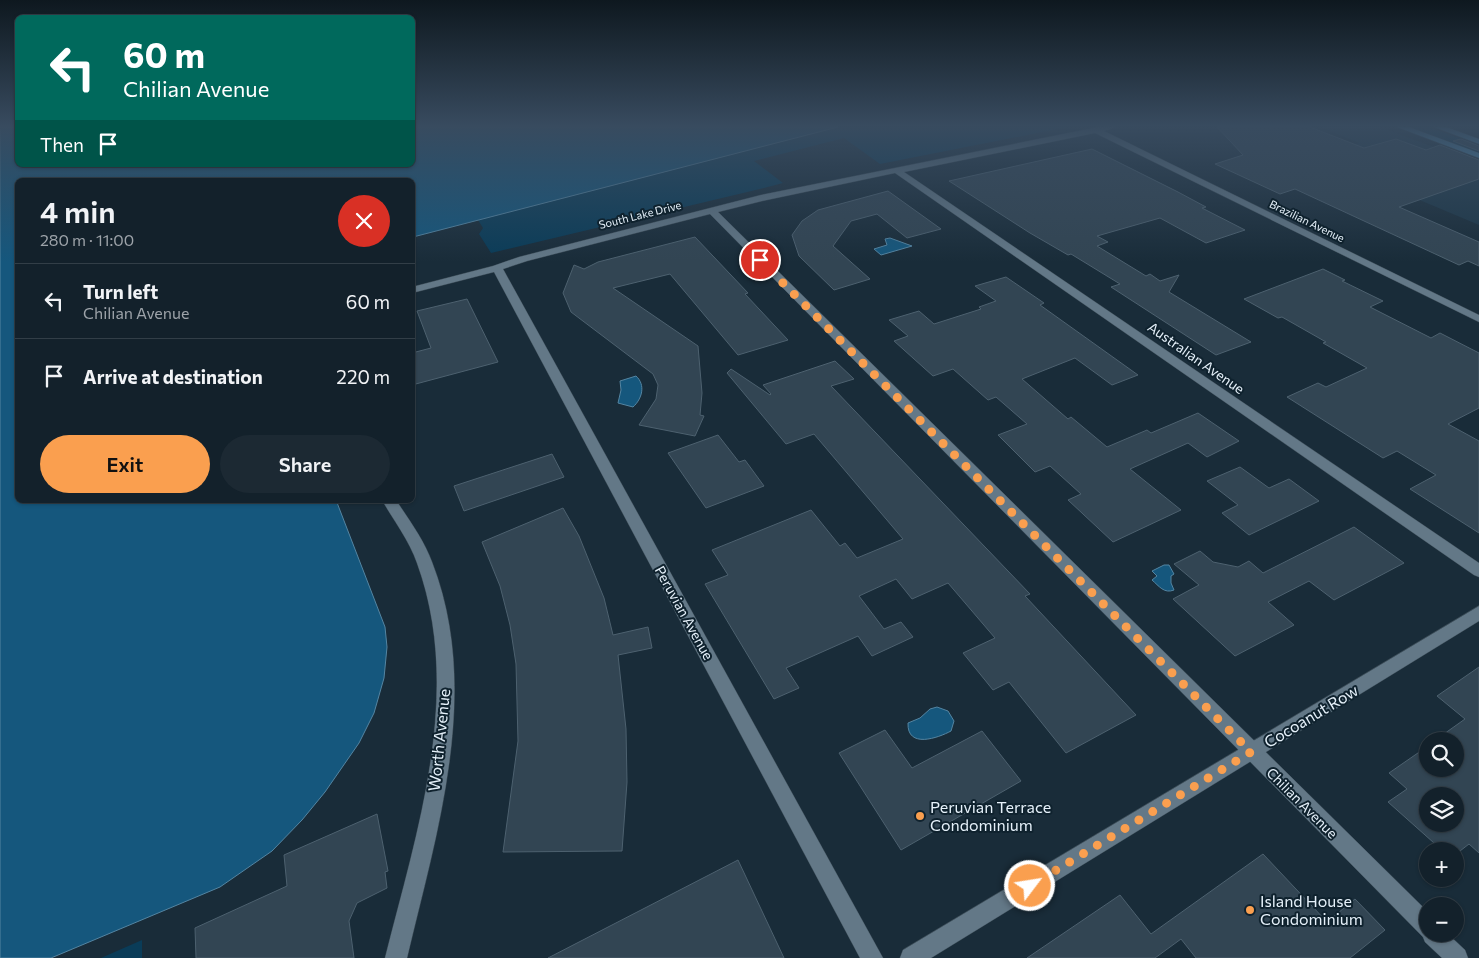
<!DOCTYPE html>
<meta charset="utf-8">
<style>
:root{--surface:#13212b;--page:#1c2933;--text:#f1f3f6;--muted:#9da3a9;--line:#323e47;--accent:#fa9f4f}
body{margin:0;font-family:Commissioner,sans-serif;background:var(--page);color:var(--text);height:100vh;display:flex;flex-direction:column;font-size:19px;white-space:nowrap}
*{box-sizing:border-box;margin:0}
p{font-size:16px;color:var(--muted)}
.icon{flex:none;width:28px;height:28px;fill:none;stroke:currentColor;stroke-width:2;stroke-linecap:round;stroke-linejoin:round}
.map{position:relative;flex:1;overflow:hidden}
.drawer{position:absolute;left:15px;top:178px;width:400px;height:325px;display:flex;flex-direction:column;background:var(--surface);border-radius:8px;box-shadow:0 1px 4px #0004,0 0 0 1px var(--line)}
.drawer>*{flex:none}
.top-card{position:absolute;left:15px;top:15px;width:400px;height:152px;border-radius:8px;box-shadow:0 1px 4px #0004,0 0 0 1px var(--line);background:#00695c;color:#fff;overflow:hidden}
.fabs{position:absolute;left:1419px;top:732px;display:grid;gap:10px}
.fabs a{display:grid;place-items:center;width:45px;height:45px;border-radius:50%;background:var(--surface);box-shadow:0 1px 4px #0004,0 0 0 1px var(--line);font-size:25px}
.pin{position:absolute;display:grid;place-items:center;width:42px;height:42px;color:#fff;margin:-21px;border:2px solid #fff;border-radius:50%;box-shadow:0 1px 5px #0007}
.me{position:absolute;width:55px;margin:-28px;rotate:59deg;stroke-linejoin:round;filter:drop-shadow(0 0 4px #0008)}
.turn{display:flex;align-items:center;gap:18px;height:105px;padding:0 25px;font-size:22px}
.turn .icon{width:65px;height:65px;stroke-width:2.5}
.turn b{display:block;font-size:35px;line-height:42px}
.then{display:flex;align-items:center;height:48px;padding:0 25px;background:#0003;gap:10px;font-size:19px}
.round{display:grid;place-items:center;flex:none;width:52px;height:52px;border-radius:26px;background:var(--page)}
.headline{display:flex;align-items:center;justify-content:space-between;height:85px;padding:0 25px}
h1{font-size:30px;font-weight:600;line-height:38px}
.cta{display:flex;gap:10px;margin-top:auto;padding:10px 25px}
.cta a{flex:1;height:58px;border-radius:30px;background:var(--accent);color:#111;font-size:20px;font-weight:600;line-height:58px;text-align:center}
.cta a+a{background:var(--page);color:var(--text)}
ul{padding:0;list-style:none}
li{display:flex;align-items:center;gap:15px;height:75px;padding:0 25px;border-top:1px solid var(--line)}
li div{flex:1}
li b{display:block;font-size:19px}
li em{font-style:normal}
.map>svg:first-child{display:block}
.built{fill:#1d3748}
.green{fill:#0a3c58}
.water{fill:#15577d;stroke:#5485a2}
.building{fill:#324553;stroke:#4d616f;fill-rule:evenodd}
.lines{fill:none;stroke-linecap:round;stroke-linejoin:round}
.minor-casing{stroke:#394954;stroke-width:1}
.tertiary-casing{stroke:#394954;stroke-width:1}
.primary-casing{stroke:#394954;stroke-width:1}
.minor{fill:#637887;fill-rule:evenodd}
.tertiary{fill:#637887;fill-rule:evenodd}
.primary{fill:#5298c3;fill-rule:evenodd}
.route{stroke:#fa9f4f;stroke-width:9;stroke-dasharray:0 16.2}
.poi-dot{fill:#fa9f4f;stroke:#0f222e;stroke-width:2}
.labels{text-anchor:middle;stroke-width:4;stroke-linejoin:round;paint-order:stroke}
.far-street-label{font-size:11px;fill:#e6f1fa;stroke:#0f222e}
.street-label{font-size:14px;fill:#e6f1fa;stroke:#0f222e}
.near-street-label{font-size:16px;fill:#e6f1fa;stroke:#0f222e}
.near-poi-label{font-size:16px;fill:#e6f1fa;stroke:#0f222e;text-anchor:start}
</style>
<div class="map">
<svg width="1479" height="958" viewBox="0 0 1479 958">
<rect width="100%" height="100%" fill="#192c39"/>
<polygon class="built" points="1321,127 1380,127 1479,164 1479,225 1315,156 1359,143"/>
<g class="green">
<polygon points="838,127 1068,127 880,164 844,138 754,161 783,183 764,188 491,253 479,234 483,228 478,220"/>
<polygon points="1409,127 1429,127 1479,145 1479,153"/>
<polygon points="142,940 142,958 101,958"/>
</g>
<g class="water">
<polygon points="0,127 17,127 18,165 412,165 413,127 838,127 413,237 412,180 18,180 18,500 336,500 385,627 387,647 384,678 374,713 359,743 325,792 302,820 272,851 220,887 51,958 0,958"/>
<polygon points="890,238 912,246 881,255 874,249 887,245 885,239"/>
<path d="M636,376C646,385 642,399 633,407L618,403L621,390L620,381Z"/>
<path d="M1164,565H1169L1174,574L1171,576V583L1174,590C1164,594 1159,586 1152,580L1157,576L1152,571Z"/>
<path d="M937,707L948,711L954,721L951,731C938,738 907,749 908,723L920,718L930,709Z"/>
</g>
<g class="building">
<polygon points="1217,127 1310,127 1364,148 1396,139 1426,150 1440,145 1479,160 1479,179 1399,207 1479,242 1479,266 1468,261 1459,265 1295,189 1280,194 1215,164 1243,155"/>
<polygon points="1461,139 1479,146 1479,151 1453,141"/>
<polygon points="1092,149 1178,192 1206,207 1202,208 1245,230 1206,243 1160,218 1097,236 1108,242 1097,246 1146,276 1150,274 1160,281 1179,275 1169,292 1251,342 1216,355 1111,287 1120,284 1071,254 1068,255 1030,233 949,181"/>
<polygon points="888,191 941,229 907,238 877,214 851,221 833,246 870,279 834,290 799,256 792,235 802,221 818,210"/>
<polygon points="695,237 748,293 745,294 788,340 738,355 670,274 613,288 698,346 702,393 700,415 704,416 695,436 639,425 656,399 658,385 653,374 571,312 563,293 574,265 584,269 598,262"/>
<polygon points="1323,269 1345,280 1342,281 1383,301 1370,307 1431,338 1440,333 1479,353 1479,408 1448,424 1479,441 1479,533 1410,489 1436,475 1397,451 1383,458 1287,397 1318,383 1326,387 1367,368 1323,343 1326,342 1282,317 1278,318 1244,299"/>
<polygon points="1006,277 1044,303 1040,305 1138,375 1112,385 1075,358 1022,379 1068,419 1071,417 1107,447 1147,430 1151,433 1198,413 1239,441 1207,457 1188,443 1130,469 1181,510 1113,542 1068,500 1081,494 1050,466 1035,472 998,435 1027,424 996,397 988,400 953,369 933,376 894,341 908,336 889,320 919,311 934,324 981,309 979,307 996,301 975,286"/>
<polygon points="467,299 498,362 412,385 412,353 431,348 417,311"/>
<polygon points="835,361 854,379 831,386 1030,594 1025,596 1136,715 1066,753 1009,682 993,690 963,653 995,638 948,583 912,599 896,579 859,596 884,629 901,622 913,637 872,656 858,636 786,668 799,688 774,699 705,584 728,575 712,550 811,510 840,546 845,543 857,558 903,539 814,434 786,444 727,373 731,369 770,395 771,394 763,385"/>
<polygon points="718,435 739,462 745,460 764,486 706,508 668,453"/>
<polygon points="552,454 564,477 464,511 454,486"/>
<polygon points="1240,467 1269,488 1289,479 1319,501 1249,535 1222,513 1238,505 1207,481"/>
<polygon points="563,508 579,536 604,598 613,635 648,627 652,648 618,655 626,729 627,782 622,851 503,852 518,741 516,664 510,625 500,586 482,542"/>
<polygon points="1354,527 1404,563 1334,600 1309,581 1268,602 1294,625 1235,656 1173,599 1199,585 1174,564 1200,551 1213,562 1238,567 1249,561 1263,573"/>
<path d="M1479,667V853L1469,844L1460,851H1443L1388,802L1407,789L1389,773L1428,746V769H1455V741H1434L1465,719L1437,696ZM1428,796H1455V824H1428Z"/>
<polygon points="885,730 912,768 982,731 1021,781 901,850 839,753"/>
<polygon points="377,814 388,871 385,872 387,888 357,903 349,921 354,958 196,958 195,928 287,886 284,855"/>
<polygon points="1263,854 1327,922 1355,899 1385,930 1350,958 1196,958 1181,939 1155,958 1027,958 1120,895 1151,934"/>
<polygon points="738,860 784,958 548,958"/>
</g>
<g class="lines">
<g class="minor-casing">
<g id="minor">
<polygon points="1098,127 1116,127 1104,131 1479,315 1479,322 1095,133 904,172 1479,563 1479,577 1474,575 895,173 762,201 718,212 1428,912 1428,934 1448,934 1465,950 1468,958 1442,958 1425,942 1423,937 710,214 527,261 503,269 883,958 860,958 494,272 412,293 412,287 493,266 519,257 761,195"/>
<path d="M382,500H396C409,520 424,540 432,562C482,691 437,831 407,958H385C417,831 464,692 417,563C409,540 394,521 382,500Z"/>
</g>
</g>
<g class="tertiary-casing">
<polygon id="tertiary" points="1479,606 1479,621 931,958 900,958 903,950"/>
</g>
<g class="primary-casing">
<g id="primary">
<polygon points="1397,127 1409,127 1479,153 1479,158"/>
<polygon points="1434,127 1446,127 1479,139 1479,144"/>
</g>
</g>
<use href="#minor" class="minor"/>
<use href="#tertiary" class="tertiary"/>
<use href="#primary" class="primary"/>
</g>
<linearGradient id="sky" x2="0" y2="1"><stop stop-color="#0e181f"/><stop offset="0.48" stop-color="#384b5f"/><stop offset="1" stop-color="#384b5f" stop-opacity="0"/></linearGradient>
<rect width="1479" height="262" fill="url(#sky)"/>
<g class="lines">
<polyline class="route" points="760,260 1251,752 1030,886"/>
</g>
<g class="poi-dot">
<circle cx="920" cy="816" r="5"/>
<circle cx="1250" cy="910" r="5"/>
</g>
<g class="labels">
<g class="far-street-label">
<text transform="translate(640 215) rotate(-14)" y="4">South Lake Drive</text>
<text transform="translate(1307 221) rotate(26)" y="4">Brazilian Avenue</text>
</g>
<g class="street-label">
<text transform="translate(1196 358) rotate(35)" y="5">Australian Avenue</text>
<text transform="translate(684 613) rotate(61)" y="5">Peruvian Avenue</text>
<text transform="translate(1302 803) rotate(45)" y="5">Chilian Avenue</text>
</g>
<g class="near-street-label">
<text transform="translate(1311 716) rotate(-31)" y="6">Cocoanut Row</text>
<text transform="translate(439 740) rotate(-84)" y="6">Worth Avenue</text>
</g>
<g class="near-poi-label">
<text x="930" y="813">Peruvian Terrace<tspan x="930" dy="18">Condominium</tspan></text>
<text x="1260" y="907">Island House<tspan x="1260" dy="18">Condominium</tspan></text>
</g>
</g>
</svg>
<div class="fabs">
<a><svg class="icon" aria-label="search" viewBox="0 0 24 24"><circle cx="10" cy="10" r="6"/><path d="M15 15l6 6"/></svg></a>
<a><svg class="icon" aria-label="layers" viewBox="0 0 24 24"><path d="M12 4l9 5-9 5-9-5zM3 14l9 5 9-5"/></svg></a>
<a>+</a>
<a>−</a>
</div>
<div class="pin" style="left:760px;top:260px;background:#d93025"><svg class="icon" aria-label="arrive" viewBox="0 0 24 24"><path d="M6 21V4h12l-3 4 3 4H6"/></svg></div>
<svg class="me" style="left:1030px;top:886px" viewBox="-20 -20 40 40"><circle r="17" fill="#fa9f4f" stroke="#fff" stroke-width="3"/><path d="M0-11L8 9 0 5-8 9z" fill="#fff"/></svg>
<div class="top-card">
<div class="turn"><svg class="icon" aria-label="left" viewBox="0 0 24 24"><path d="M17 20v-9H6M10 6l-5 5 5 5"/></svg><div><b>60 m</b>Chilian Avenue</div></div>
<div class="then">Then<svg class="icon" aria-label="arrive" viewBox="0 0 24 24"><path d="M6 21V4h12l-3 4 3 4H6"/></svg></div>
</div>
<section class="drawer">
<div class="headline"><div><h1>4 min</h1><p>280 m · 11:00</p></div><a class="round" style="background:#d93025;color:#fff"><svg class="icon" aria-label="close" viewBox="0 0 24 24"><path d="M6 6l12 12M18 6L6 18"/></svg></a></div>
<ul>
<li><svg class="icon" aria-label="left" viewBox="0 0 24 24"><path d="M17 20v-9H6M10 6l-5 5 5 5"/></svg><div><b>Turn left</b><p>Chilian Avenue</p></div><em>60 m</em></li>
<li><svg class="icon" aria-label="arrive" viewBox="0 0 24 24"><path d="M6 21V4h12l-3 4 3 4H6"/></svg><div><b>Arrive at destination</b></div><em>220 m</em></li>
</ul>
<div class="cta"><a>Exit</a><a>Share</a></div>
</section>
</div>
